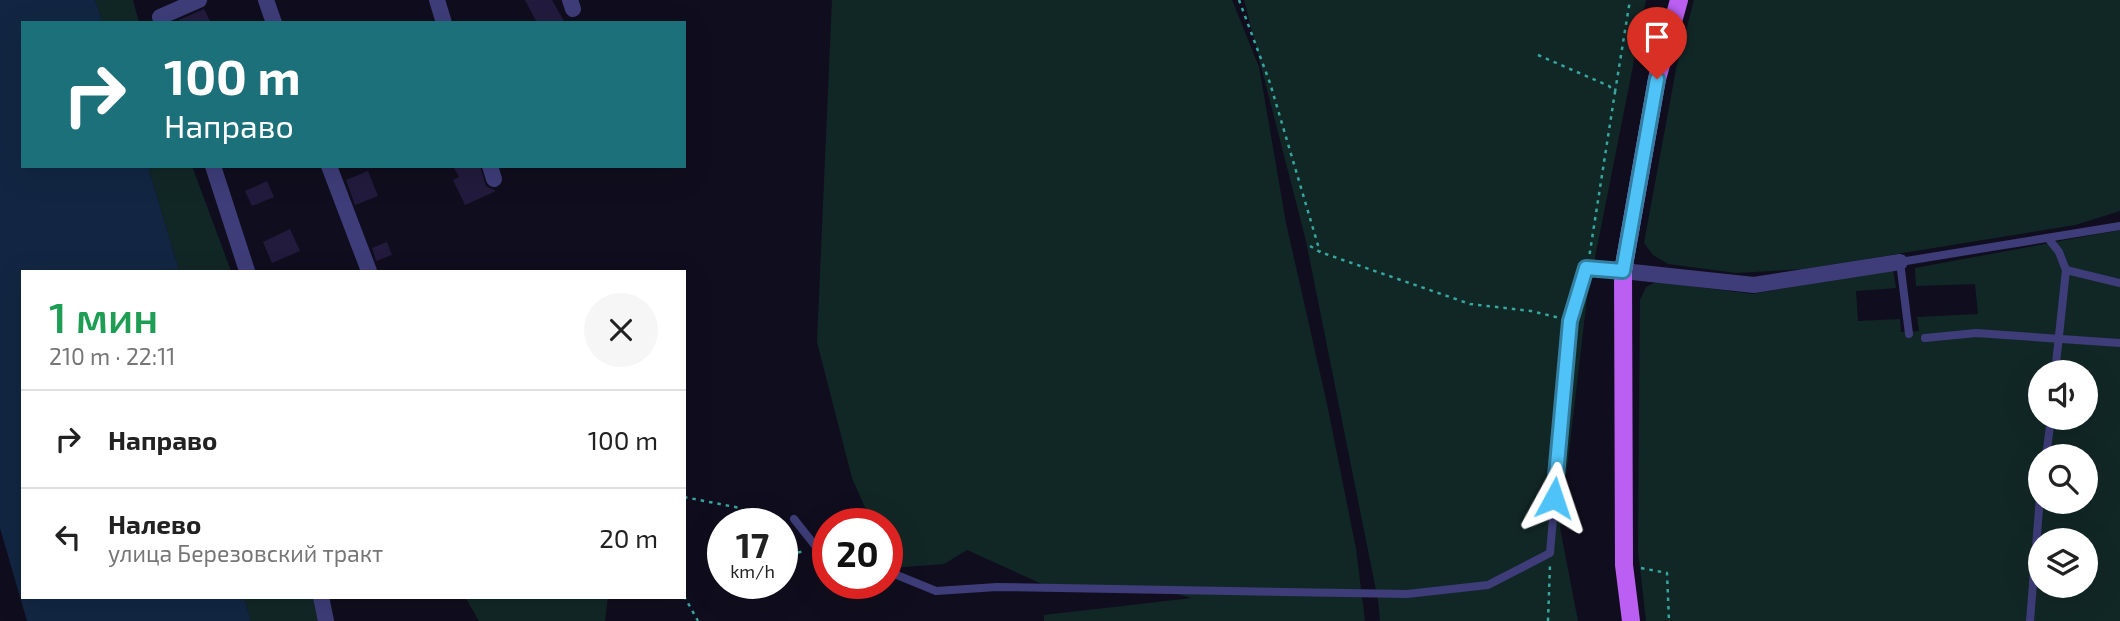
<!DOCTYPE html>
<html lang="ru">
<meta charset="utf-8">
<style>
:root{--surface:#fff;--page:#f6f6f6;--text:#222;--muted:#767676;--line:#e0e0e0}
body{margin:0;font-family:"Exo 2",sans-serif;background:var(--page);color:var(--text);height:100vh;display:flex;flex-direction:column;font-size:26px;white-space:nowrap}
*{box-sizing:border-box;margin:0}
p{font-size:23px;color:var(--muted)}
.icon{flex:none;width:38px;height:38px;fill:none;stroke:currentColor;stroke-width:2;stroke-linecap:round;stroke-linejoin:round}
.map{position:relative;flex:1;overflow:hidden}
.drawer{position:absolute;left:21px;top:270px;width:665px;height:329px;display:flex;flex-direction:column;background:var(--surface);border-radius:0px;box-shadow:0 7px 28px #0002}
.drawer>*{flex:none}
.guide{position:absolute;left:21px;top:21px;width:665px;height:147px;border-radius:0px;box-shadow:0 7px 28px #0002;background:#1b7079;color:#fff;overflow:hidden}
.controls{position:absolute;left:2028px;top:360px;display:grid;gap:14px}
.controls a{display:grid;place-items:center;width:70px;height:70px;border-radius:50%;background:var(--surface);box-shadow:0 7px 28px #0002;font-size:35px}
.speed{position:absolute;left:707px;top:508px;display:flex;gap:14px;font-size:35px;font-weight:700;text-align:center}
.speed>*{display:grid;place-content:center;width:91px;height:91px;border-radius:50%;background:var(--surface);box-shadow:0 7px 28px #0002;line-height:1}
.speed small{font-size:18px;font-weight:400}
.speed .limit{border:10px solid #d22;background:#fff;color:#111}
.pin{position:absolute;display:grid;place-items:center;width:60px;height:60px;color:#fff;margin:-72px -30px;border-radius:50% 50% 50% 0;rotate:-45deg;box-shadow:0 0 7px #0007}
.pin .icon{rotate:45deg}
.me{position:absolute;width:77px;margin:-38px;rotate:5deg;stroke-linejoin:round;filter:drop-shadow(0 0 5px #0008)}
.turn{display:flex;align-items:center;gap:24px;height:147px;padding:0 28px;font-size:32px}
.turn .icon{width:91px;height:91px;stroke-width:2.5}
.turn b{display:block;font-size:49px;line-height:60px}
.round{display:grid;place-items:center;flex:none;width:74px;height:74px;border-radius:37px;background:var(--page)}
.head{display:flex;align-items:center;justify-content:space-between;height:119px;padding:0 28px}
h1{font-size:42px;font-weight:600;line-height:52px;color:#1e9e55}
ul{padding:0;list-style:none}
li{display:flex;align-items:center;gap:21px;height:98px;padding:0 28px;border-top:2px solid var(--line)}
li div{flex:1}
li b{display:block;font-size:26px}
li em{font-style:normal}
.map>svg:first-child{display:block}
.green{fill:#112726;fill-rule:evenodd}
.water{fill:#122643}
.building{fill:#221b3d}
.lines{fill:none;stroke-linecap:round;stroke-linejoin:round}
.path{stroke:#37a69f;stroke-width:2.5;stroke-dasharray:3.5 5;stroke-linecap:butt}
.lane{stroke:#3e3d79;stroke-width:8}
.street{stroke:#3e3d79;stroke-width:16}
.primary{stroke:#ba5ff2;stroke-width:18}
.route-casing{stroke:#337fa1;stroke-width:18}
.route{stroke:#4fc3f7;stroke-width:12}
</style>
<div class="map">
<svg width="2120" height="621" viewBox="0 0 2120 621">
<rect width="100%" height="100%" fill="#100e1e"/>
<g class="green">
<polygon points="95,0 133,0 139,23 103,23"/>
<polygon points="832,0 1232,0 1259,67 1286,223 1327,404 1356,549 1365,621 1044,621 1044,615 1192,598 1162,590 1042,584 967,550 944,564 891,568 887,558 887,523 872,523 852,478 817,342"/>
<polygon points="1244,0 1646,0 1587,298 1560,528 1578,621 1380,621 1378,600 1306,241"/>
<polygon points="1694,0 2120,0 2120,211 2075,225 1804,269 1736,273 1668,264 1653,255 1644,243 1676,69"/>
<polygon points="148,166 192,166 231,271 179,271"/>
<path d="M2120,230V621H1646L1638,550L1640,300L1646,287L1656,282L1753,294L1893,269L1896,288L1856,291L1858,321L1900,319L1901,332L1919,331L1917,317L1978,314L1975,284L1916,286L1915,268ZM2040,373H2086V418H2040ZM2040,457H2086V502H2040ZM2040,541H2086V586H2040Z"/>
<polygon points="244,597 315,597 319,621 251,621"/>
<polygon points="465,597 608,597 605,621 479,621"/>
</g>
<polygon class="water" points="0,0 95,0 103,23 23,23 23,166 148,166 179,271 23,271 23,597 244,597 251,621 27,621 0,528"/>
<g class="building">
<polygon points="525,0 552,0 565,23 537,23"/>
<polygon points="204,9 211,23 180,23 179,20"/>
<polygon points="453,166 480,166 486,186 496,191 465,205 453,180 459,177"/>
<polygon points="368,171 378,196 355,205 346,180"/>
<polygon points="267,181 274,197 252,206 245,191"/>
<polygon points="290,229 300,251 272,263 263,242"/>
<polygon points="387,242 392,255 376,261 372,248"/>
</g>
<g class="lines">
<g class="path">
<polyline points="1239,0 1270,83 1320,252"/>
<polyline points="1538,55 1609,86 1615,92 1589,258"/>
<polyline points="1615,92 1630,0"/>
<polyline points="1310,246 1320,252 1470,304 1531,311 1560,318"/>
<polyline points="684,497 740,508 755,523"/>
<polyline points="782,553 784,555 806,551"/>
<polyline points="1641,568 1667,573 1669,621"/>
<polyline points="684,596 698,621"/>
<polyline points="1548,621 1550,565"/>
</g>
<g class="lane">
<polyline points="2048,238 2059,252 2066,270 2055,373"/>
<polyline points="2066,270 2120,283"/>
<polyline points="1909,334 1900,262 2120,226"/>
<polyline points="1925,338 1976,333 2120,343"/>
<polyline points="2046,457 2051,418"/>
<polyline points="794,519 817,548 828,551"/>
<polyline points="887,571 936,591 997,587 1407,594 1488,585 1550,553 1570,321 1586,268 1623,271"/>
<polyline points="2030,621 2040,497"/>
</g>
<g class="street">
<polyline points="266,0 274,23"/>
<polyline points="437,0 444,23"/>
<polyline points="570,0 573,9"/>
<polyline points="160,17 199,0"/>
<polyline points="213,166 247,271"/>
<polyline points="329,166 369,271"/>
<polyline points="490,166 494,179"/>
<polyline points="1623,271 1754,285 1900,262"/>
<polyline points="321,597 326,621"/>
</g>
<polyline class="primary" points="1631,621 1624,565 1623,271 1657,79 1679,0"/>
</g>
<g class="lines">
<g class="route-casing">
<polyline id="route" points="1554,498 1570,321 1586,268 1623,271 1657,79"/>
</g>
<use href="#route" class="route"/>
</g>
</svg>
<div class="controls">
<a><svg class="icon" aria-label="sound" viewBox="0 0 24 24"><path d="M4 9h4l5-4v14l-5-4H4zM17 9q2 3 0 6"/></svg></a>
<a><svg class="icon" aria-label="search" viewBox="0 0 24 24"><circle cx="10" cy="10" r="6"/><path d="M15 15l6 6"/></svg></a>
<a><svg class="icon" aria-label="layers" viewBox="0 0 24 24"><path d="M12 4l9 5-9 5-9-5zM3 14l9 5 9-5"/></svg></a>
</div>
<div class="speed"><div>17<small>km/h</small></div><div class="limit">20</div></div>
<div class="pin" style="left:1657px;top:79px;background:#d93025"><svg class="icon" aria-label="arrive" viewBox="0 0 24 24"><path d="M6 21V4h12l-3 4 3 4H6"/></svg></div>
<svg class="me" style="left:1554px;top:498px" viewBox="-20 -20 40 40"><path d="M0-17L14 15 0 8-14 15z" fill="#4fc3f7" stroke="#fff" stroke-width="4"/></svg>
<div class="guide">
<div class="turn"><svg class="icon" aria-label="right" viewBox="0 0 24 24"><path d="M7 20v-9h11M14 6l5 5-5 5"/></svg><div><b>100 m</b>Направо</div></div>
</div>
<section class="drawer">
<div class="head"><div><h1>1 мин</h1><p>210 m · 22:11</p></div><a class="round"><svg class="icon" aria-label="close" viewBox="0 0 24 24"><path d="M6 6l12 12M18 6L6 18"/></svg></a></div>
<ul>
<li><svg class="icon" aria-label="right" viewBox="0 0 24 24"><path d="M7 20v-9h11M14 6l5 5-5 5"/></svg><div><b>Направо</b></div><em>100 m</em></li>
<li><svg class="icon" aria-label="left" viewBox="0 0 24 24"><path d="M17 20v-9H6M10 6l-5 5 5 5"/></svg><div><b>Налево</b><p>улица Березовский тракт</p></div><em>20 m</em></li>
</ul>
</section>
</div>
